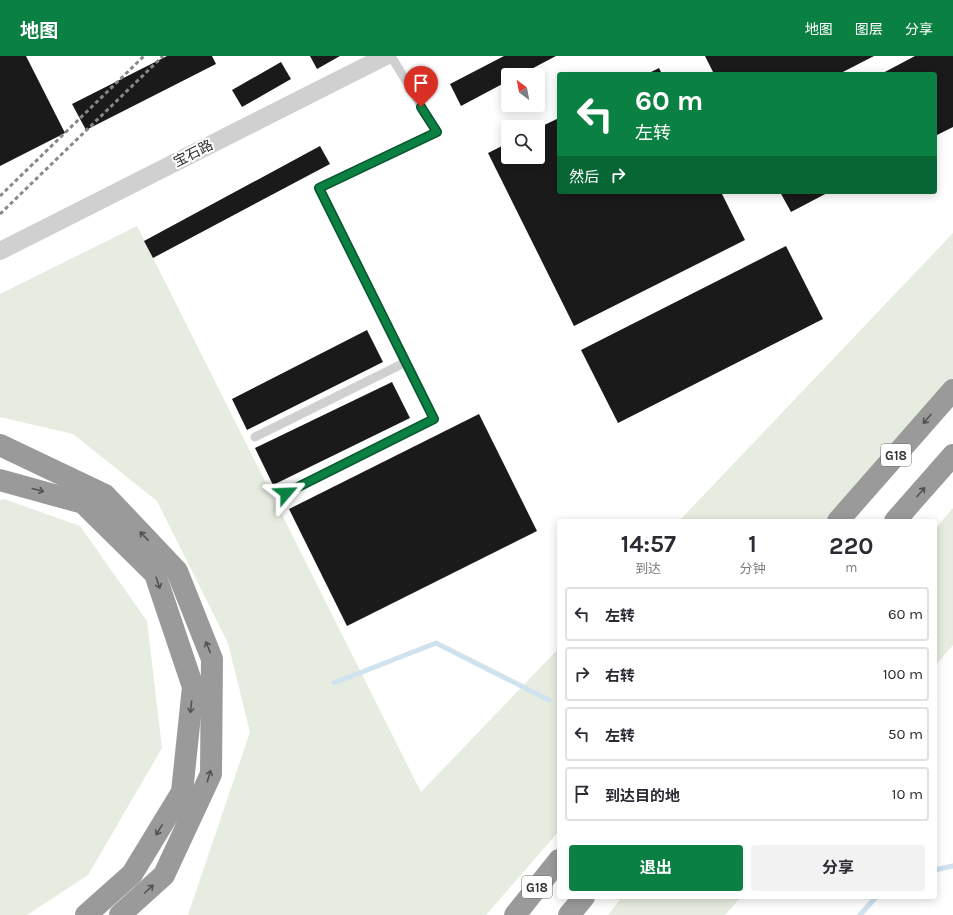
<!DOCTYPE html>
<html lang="zh">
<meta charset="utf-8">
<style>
:root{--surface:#fff;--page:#f2f2f3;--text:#2b2b33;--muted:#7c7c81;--line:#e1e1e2;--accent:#0b8043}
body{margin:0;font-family:Karla,"Noto Sans SC",sans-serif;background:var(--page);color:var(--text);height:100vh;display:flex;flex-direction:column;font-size:15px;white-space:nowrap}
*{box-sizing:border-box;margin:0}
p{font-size:13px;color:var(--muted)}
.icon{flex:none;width:22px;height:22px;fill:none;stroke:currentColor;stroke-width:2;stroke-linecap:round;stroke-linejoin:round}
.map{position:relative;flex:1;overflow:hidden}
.panel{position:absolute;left:557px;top:463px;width:380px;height:380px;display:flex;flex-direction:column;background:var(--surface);border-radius:4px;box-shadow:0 2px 10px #0003}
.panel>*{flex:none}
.guide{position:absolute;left:557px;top:16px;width:380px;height:122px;border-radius:4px;box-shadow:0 2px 10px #0003;background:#0b8043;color:#fff;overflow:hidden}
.needle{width:26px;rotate:328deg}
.buttons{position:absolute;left:501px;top:12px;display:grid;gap:8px}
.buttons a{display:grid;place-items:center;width:44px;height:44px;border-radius:4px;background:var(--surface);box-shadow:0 2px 10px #0003;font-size:20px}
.pin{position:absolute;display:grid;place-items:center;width:34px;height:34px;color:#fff;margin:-41px -17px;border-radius:50% 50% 50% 0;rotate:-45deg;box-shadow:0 0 4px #0007}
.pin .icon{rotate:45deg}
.me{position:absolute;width:44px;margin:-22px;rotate:64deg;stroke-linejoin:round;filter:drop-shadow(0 0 3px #0008)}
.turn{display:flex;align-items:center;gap:14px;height:84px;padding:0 12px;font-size:18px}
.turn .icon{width:52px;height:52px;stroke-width:2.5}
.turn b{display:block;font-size:28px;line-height:34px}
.then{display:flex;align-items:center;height:38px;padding:0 12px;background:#0003;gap:8px;font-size:15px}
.eta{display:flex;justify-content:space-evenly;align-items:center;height:68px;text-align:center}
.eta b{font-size:24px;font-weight:700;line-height:28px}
.primary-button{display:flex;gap:8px;margin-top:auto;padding:8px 12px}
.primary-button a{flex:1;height:46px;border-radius:4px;background:var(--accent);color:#fff;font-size:16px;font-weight:700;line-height:46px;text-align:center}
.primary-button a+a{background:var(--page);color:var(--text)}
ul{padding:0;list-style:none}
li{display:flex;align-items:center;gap:12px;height:54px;margin:0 8px 6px;padding:0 4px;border:2px solid var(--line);border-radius:4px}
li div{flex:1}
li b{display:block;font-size:15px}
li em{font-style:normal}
header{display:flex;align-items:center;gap:24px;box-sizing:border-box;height:56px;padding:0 20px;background:var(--accent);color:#fff}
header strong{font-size:19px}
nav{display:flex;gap:22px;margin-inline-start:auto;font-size:14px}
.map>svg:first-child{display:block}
.green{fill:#e6ecdf}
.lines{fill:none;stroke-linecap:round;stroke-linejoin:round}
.stream{stroke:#cfe2ee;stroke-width:5}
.building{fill:#1a1a1a}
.service{stroke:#d0d0d0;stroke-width:9}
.minor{stroke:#d0d0d0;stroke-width:18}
.motorway{stroke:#9a9a9a;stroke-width:22}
.rail{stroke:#888;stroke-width:3;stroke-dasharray:4 3;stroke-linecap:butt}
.oneway{stroke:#525252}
.route-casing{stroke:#07532c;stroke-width:10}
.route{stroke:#0b8043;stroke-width:7}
.labels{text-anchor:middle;stroke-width:4;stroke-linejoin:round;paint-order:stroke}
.shield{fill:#fff;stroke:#707070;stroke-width:1}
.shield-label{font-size:13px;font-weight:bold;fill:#333}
.street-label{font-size:14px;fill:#333;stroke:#fff}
</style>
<header>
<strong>地图</strong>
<nav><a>地图</a><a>图层</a><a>分享</a></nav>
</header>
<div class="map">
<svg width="953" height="859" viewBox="0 0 953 859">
<rect width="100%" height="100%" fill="#fff"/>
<g class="green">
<polygon points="137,170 421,736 559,592 559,775 486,859 188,859 250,676 228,587 157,445 73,378 0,361 0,238"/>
<polygon points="953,177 953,322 829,465 679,465"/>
<polygon points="4,443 80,470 147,565 162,692 88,819 27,859 0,859 0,444"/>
<polygon points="953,452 953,589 935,610 935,473"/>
<polygon points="622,841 741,841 725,859 608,859"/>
</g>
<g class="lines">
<g class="stream">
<polyline points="334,627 436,587 549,644"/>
<polyline points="935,814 953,810"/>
<polyline points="860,859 876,841"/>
</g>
</g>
<g class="building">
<polygon points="0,0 26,0 65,77 0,110"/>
<polygon points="167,0 212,0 216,8 86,74 72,48"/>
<polygon points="310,0 340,0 317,13"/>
<polygon points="504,0 556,0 520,19 508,19 508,25 461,50 450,28"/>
<polygon points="705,0 874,0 839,18 714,18"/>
<polygon points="915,0 953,0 953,71 935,80 935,18 881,18"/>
<polygon points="281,6 291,23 242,51 232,34"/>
<polygon points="659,12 662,18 647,18"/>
<polygon points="559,62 559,136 721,136 745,184 574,270 488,97 508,87 508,101 538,101 538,72"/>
<polygon points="320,90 330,108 153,202 144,185"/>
<polygon points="780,136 829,136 791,156"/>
<polygon points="786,190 823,263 618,367 581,294"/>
<polygon points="367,274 383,306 247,374 232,343"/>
<polygon points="392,326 410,362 273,429 255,392"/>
<polygon points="479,358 537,475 347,570 289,453"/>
</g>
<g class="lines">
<g class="service">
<polyline points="255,381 406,306"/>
<polyline points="286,437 434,363 319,132 437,76 391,0"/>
</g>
<polyline class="minor" points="0,195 386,0"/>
<g class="motorway">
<polyline points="0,389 105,439 177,515 212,603 211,718 164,819 120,859"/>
<polyline points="0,424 83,447 155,518 193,631 182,736 132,818 86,859"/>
<polyline points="838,465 953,334"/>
<polyline points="895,465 953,399"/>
<polyline points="515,859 559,804"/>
<polyline points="569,859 584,841"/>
</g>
<g class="rail">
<polyline points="0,140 144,0"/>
<polyline points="0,158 163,0"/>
</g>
</g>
<defs><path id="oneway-shaft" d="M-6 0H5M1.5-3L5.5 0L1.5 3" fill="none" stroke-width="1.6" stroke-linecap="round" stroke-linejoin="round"/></defs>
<g class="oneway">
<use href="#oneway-shaft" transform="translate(927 363) rotate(131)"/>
<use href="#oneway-shaft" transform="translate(38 434) rotate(15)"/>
<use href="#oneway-shaft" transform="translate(921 436) rotate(-49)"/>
<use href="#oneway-shaft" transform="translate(144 480) rotate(-134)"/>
<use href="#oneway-shaft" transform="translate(158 527) rotate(71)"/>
<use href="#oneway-shaft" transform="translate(208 591) rotate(-112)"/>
<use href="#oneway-shaft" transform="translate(191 651) rotate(96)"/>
<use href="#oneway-shaft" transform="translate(209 720) rotate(-73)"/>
<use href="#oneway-shaft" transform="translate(159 774) rotate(121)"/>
<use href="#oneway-shaft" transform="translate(149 833) rotate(-42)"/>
</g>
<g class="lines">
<g class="route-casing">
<polyline id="route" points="286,437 434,363 319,132 437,76 421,51"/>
</g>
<use href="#route" class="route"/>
</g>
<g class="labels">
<g class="shield">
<rect x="881" y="388" width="30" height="22" rx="3"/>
<rect x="522" y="820" width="30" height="22" rx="3"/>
</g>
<g class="shield-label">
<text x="896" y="404">G18</text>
<text x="537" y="836">G18</text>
</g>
<g class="street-label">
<text transform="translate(193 97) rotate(-27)" y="5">宝石路</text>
</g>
</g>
</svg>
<div class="buttons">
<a><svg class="needle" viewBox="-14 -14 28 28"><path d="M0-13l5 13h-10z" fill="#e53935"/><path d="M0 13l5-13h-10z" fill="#7c7c81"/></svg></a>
<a><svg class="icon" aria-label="search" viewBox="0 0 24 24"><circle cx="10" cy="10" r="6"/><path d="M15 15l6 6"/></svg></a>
</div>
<div class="pin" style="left:421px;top:51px;background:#d93025"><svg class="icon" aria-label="arrive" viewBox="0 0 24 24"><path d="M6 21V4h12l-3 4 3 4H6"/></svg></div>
<svg class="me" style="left:286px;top:437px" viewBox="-20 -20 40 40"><path d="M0-17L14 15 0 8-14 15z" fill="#0b8043" stroke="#fff" stroke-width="4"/></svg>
<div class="guide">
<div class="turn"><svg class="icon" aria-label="left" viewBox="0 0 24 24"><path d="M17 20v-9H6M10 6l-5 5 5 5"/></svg><div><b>60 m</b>左转</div></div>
<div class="then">然后<svg class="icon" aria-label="right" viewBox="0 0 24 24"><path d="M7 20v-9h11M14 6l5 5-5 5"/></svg></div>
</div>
<section class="panel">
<div class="eta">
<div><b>14:57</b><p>到达</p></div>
<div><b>1</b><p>分钟</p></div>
<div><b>220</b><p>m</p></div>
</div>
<ul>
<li><svg class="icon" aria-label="left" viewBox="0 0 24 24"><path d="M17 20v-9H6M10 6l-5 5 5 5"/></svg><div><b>左转</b></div><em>60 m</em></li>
<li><svg class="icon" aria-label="right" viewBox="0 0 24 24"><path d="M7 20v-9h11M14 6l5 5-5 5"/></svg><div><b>右转</b></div><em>100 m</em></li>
<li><svg class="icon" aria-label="left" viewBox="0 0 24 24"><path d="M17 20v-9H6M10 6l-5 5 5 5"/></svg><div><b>左转</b></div><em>50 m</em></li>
<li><svg class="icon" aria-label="arrive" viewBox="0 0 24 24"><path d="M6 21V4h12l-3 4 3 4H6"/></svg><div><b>到达目的地</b></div><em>10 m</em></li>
</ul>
<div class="primary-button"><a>退出</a><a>分享</a></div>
</section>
</div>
